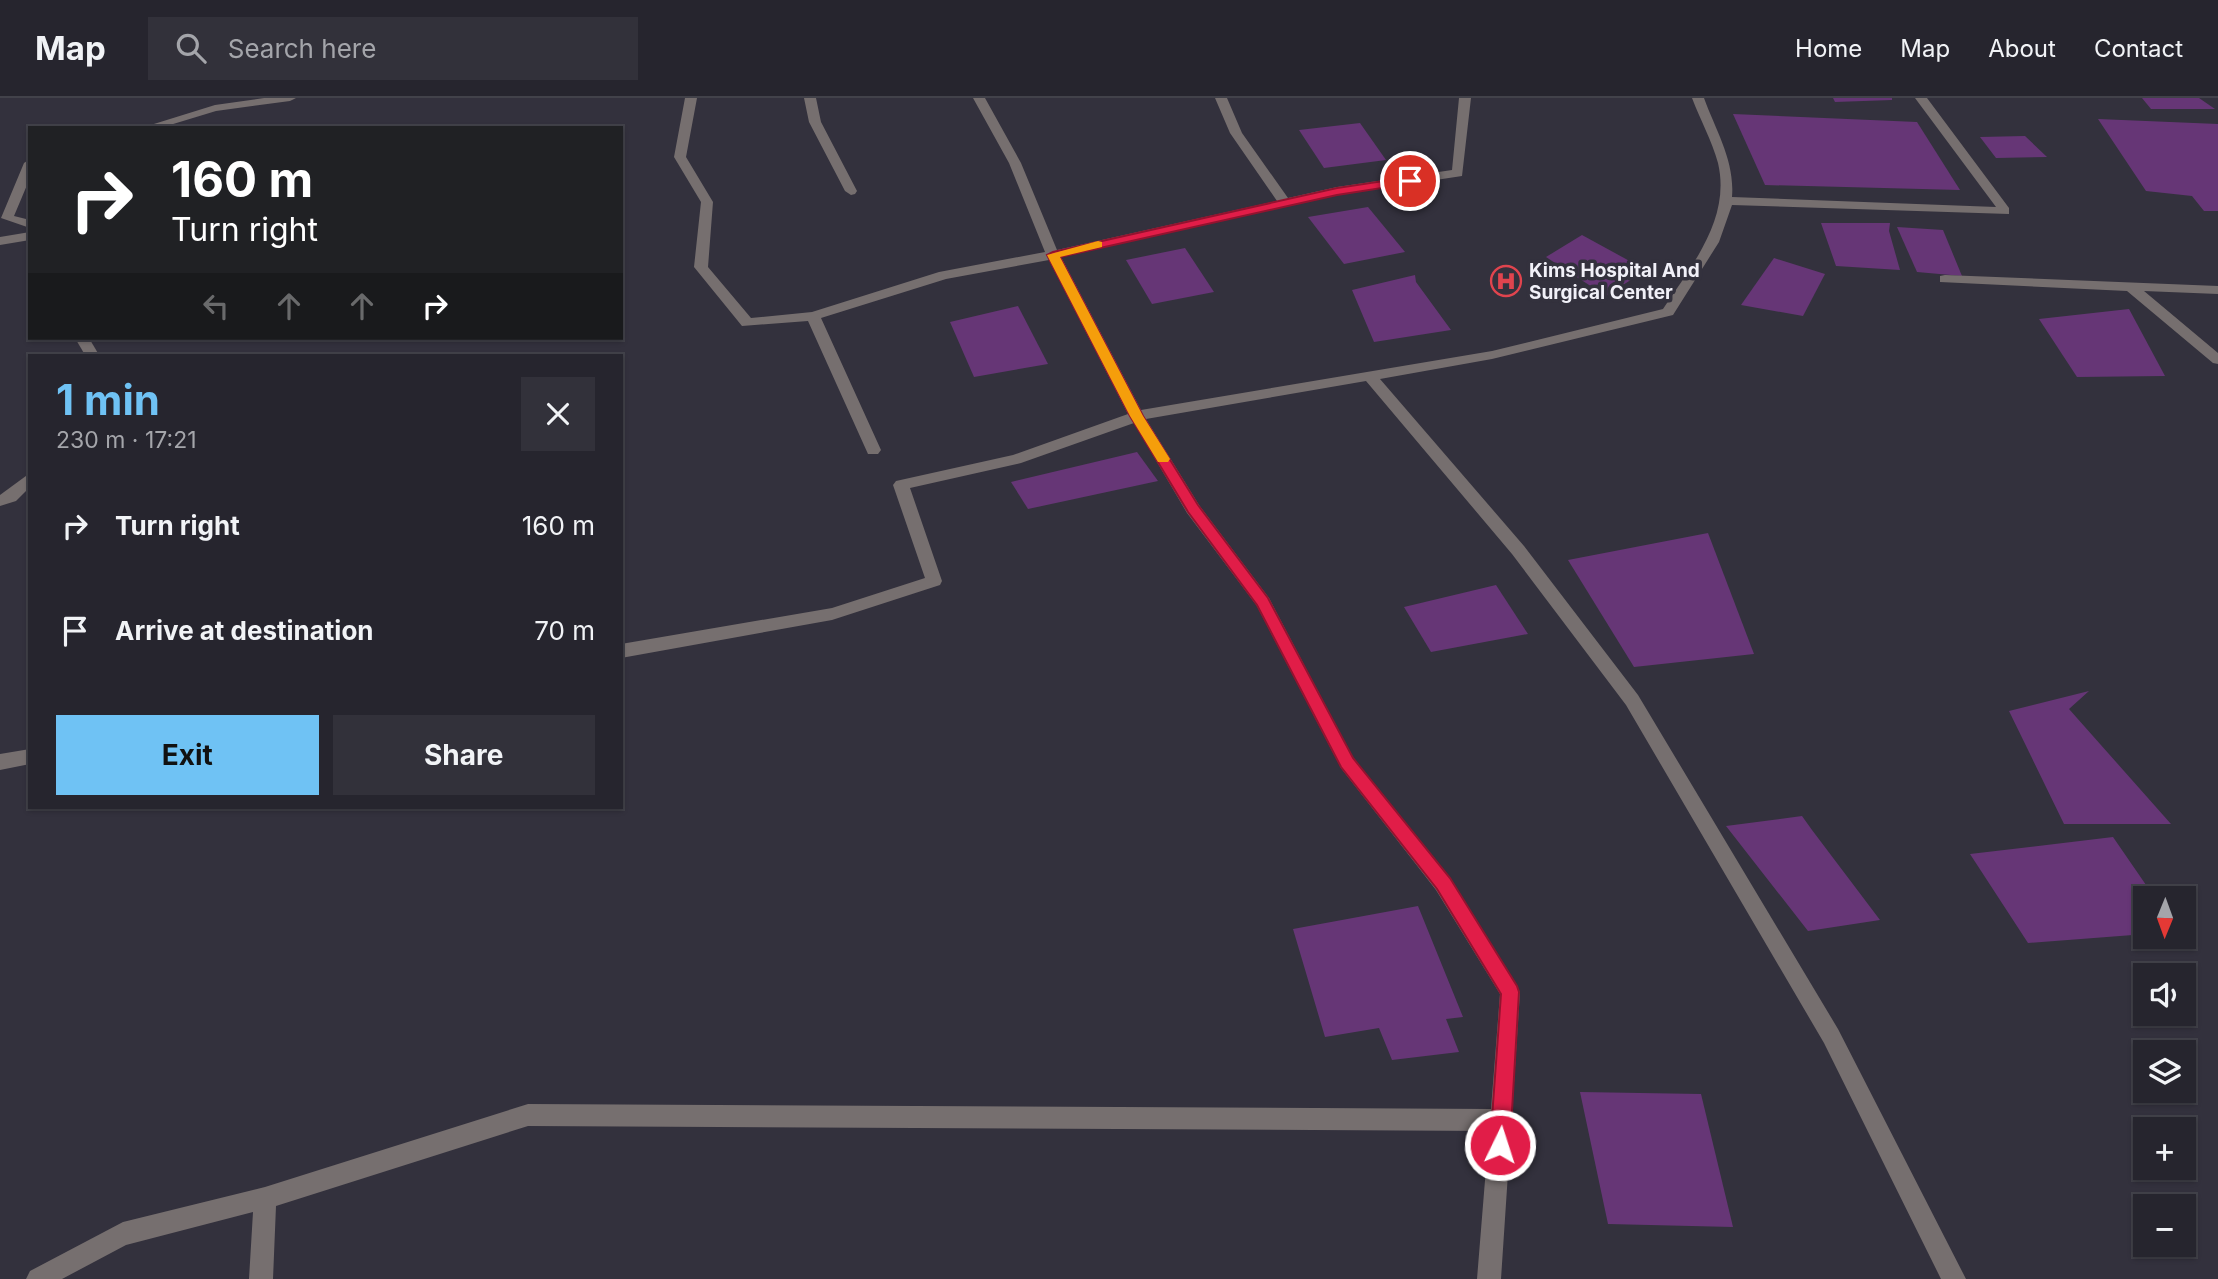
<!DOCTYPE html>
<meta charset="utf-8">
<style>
:root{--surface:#26252e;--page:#32313a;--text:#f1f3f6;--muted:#a4a5aa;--line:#42424a;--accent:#6fc2f4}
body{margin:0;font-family:Inter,sans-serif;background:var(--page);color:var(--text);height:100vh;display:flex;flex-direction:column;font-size:26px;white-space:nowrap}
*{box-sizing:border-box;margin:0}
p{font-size:23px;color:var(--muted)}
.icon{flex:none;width:38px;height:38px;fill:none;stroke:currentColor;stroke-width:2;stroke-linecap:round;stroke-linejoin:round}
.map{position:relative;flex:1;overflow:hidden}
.drawer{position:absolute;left:28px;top:256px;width:595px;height:455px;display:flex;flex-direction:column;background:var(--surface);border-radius:0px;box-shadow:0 2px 5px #0004,0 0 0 2px var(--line)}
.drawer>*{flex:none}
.guide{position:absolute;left:28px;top:28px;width:595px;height:214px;border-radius:0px;box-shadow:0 2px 5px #0004,0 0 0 2px var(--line);background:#202124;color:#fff;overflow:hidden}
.needle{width:46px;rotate:181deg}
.tools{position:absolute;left:2133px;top:788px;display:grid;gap:14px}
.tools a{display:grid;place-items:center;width:63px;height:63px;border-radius:0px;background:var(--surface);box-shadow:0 2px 5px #0004,0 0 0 2px var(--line);font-size:35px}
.pin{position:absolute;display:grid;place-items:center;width:60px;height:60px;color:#fff;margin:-30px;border:4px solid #fff;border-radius:50%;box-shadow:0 2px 7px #0007}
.me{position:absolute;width:77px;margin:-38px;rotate:4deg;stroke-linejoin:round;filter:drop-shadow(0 0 5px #0008)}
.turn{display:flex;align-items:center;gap:24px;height:147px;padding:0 28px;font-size:32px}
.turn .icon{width:91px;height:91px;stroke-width:2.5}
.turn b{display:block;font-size:49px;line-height:60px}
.lanes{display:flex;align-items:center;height:66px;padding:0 28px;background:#0003;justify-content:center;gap:35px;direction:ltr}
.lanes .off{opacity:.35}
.round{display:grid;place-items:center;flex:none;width:74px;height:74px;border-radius:0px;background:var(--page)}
.overview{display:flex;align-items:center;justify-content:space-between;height:119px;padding:0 28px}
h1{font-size:42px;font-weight:700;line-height:52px;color:var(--accent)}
.action{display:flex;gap:14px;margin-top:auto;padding:14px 28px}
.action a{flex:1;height:80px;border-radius:0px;background:var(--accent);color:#111;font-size:28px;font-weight:700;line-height:80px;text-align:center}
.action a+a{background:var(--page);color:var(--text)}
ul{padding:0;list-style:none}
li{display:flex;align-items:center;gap:21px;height:105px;padding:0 28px}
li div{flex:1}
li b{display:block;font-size:26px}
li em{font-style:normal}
header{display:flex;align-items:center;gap:42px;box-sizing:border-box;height:98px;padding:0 35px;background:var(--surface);border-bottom:2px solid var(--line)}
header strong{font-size:33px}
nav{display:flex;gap:38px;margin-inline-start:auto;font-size:24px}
.search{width:490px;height:63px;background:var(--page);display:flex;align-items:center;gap:18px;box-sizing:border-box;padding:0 24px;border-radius:0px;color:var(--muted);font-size:26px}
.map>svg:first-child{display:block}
.building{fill:#663676}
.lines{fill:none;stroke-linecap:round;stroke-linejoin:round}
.minor{fill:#766f6f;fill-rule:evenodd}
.route{fill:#e11d48;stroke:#92132f;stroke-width:2}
.slow{fill:#f59e0b}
.labels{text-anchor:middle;stroke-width:7;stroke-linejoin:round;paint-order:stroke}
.far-poi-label{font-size:19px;font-weight:bold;fill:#f1f0f8;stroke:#33313d;text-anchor:start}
</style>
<header>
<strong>Map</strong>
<div class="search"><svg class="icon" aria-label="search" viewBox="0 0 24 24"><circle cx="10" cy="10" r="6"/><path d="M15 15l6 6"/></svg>Search here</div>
<nav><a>Home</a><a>Map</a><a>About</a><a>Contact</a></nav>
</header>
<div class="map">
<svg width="2218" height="1181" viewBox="0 0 2218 1181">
<rect width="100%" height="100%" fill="#33313d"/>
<g class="building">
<polygon points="1833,0 1892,0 1892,2 1835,4"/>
<polygon points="2142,0 2199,0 2215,11 2151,11"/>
<polygon points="1733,16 1917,24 1960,92 1765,87"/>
<polygon points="2098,21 2218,26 2218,113 2204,113 2192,98 2146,93"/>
<polygon points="1360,25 1386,62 1324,70 1299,32"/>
<polygon points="2025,38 2047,59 1996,60 1980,39"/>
<polygon points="1368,109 1405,154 1344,166 1308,119"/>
<polygon points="1821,125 1890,125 1889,133 1900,172 1836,168"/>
<polygon points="1897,129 1943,132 1962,178 1917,174"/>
<polygon points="1582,137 1646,172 1606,198 1546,159"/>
<polygon points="1185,150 1214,194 1152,206 1126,162"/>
<polygon points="1774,160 1825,176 1803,218 1741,207"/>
<polygon points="1415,177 1416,184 1451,232 1374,244 1352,192"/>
<polygon points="1018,208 1048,266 974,279 950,224"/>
<polygon points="2129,211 2165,278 2077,279 2039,221"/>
<polygon points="1137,354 1158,383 1028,411 1011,384"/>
<polygon points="1708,435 1754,556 1634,569 1568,462"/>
<polygon points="1496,487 1528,536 1431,554 1404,509"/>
<polygon points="2089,593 2069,611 2171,726 2064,726 2009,613"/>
<polygon points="1802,718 1812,732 1880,822 1808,833 1726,728"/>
<polygon points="2113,739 2155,800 2146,800 2146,836 2028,845 1970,756"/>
<polygon points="1418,808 1463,919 1446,921 1459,954 1392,962 1379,930 1325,939 1293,831"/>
<polygon points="1580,994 1701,996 1733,1129 1608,1126"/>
</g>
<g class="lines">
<g class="minor">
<polygon points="264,0 296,0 290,3 216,13 160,30 141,30 215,7"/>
<path d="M685,0H697L686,59L713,104L708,169L751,220L812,214L939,174L1045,154L1009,65L973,0H985L1021,65L1057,152L1277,103L1230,35L1215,0H1227L1242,35L1288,100L1337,89L1452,72L1459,0H1471L1462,78L1337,97L1061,159L1141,312L1492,253L1663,211C1692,167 1731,121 1718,65C1712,43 1700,21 1692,0H1704C1716,33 1735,63 1732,99L1996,109L1915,0H1927L2009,110V116L1732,107L1719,144L1673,217L1492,261L1380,281L1524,448L1638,597L1838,931L1966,1181H1941L1824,945L1626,607L1512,456L1366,283L1146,321L1199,407L1269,500L1353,660L1450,780L1520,894L1501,1181H1477L1489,1033L528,1028L276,1108L273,1181H249L253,1114L126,1147L62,1181H26L30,1173L123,1124L265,1089L528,1006L1491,1011L1500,896L1436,792L1341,670L1257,508L1187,415L1134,325L1021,365L910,390L942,483L940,487L832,522L621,560V546L832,510L925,480L893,387L896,383L1013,357L1128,316L1049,162L946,181L821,220L881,352L878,356H868L808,223L742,228L694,169L701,104L674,59Z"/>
<polygon points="804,0 816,0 821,24 857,93 855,96 851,97 845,93 809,24"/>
<polygon points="30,61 30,80 14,118 30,122 30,130 1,120 24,65"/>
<polygon points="30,134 30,142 0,147 0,139"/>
<polygon points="1945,177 2218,188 2218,196 2144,193 2218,255 2218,266 2213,265 2127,193 1940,184 1940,178"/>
<polygon points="75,240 89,240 99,257 85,257"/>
<polygon points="30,375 30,389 16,403 0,408 0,397"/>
<polygon points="30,651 30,666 0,672 0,656"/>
</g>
</g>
<polygon class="route" points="1410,79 1414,80 1414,85 1337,97 1060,159 1143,318 1198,407 1268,500 1353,660 1450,780 1517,888 1519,894 1510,1047 1507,1054 1500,1057 1493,1054 1490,1047 1501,896 1437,791 1341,669 1257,507 1188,414 1130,318 1047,157 1053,154 1337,90"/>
<polygon class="slow" points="1098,143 1102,144 1102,149 1060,159 1143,318 1170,361 1168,364 1158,364 1130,318 1047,157"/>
<defs>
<g id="hospital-ring" transform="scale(1.575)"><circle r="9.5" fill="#33313d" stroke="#e0444e" stroke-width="1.5"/><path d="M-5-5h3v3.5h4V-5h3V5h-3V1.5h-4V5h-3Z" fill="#e0444e"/></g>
</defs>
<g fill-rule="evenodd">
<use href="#hospital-ring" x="1506" y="183"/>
</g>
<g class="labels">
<g class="far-poi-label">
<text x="1529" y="179">Kims Hospital And<tspan x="1529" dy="22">Surgical Center</tspan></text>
</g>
</g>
</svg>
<div class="tools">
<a><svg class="needle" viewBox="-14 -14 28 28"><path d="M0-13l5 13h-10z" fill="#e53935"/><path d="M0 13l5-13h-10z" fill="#a4a5aa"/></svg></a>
<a><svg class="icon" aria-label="sound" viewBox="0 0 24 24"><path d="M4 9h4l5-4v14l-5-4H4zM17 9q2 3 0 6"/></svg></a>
<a><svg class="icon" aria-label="layers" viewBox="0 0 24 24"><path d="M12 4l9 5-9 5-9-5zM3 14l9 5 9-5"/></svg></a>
<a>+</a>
<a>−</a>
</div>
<div class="pin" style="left:1410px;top:83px;background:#d93025"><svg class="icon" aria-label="arrive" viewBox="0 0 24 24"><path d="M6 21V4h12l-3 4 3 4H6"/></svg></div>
<svg class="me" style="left:1500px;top:1047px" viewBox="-20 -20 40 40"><circle r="17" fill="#e11d48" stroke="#fff" stroke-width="3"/><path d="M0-11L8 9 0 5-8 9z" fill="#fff"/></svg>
<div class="guide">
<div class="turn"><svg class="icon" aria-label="right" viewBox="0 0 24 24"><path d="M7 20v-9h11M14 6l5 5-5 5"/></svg><div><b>160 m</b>Turn right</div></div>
<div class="lanes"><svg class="icon off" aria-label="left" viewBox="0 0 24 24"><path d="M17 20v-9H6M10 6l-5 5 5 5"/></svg><svg class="icon off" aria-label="ahead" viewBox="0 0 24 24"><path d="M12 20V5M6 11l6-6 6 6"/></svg><svg class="icon off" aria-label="ahead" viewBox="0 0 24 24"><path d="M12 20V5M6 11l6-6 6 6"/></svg><svg class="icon" aria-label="right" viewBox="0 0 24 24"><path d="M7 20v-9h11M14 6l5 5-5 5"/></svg></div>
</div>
<section class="drawer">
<div class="overview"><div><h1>1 min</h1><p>230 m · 17:21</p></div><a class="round"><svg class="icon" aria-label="close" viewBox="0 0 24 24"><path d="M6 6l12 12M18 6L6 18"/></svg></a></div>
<ul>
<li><svg class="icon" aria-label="right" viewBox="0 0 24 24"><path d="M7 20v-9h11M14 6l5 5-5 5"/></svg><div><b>Turn right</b></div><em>160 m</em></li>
<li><svg class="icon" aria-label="arrive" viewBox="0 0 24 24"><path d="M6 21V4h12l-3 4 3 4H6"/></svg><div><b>Arrive at destination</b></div><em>70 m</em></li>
</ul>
<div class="action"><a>Exit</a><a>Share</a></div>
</section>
</div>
